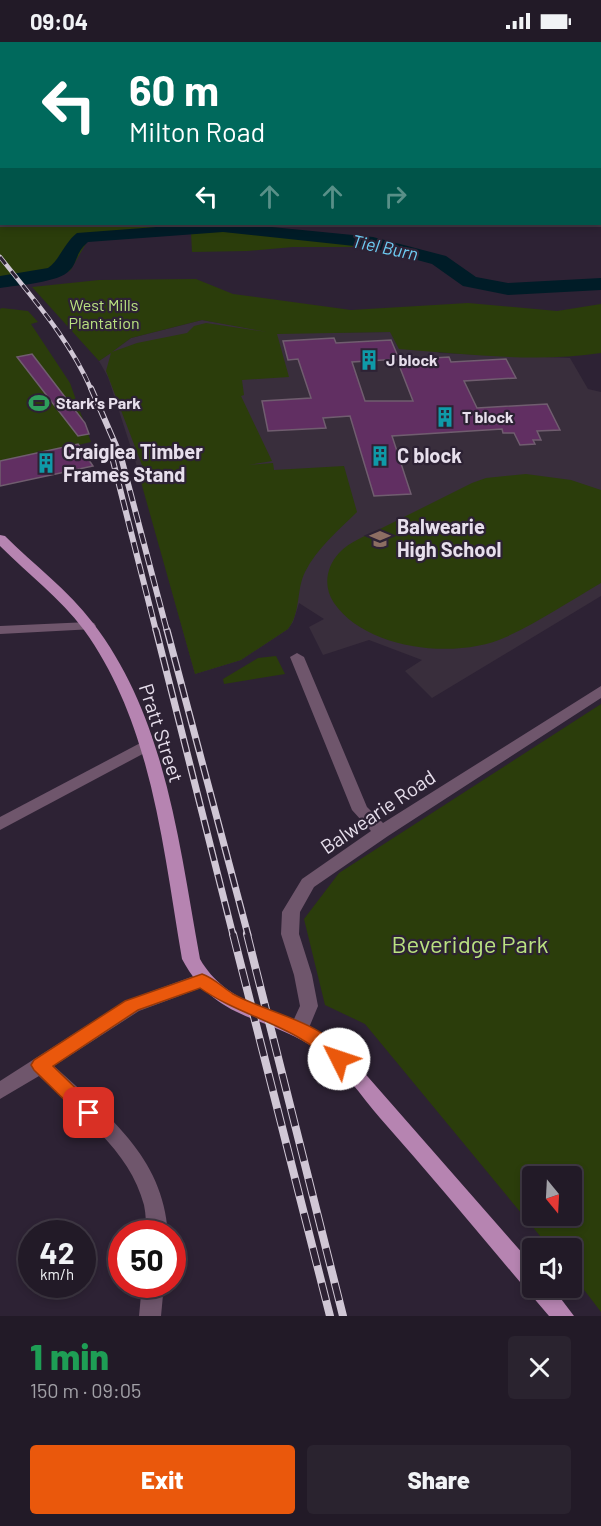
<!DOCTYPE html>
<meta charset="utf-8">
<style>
:root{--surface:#221a27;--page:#2a232f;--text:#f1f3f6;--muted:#a2a1a7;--line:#3f3844;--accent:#ea580c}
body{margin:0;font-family:Barlow,sans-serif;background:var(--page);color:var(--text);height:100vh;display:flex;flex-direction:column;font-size:22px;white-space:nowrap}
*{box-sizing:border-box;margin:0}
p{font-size:20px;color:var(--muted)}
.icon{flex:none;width:33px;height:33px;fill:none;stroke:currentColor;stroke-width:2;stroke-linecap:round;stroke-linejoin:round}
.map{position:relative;height:1274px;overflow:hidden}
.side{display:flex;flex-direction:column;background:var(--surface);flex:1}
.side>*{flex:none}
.banner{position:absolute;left:0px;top:0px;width:602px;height:183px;box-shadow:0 3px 9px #0003,0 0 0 2px var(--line);background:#00695c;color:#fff;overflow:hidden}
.needle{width:39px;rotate:162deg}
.controls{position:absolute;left:522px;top:1124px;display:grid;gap:12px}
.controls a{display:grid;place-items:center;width:60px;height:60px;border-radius:6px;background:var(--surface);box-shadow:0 3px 9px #0003,0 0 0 2px var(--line);font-size:30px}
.speed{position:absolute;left:18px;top:1178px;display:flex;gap:12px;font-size:30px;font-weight:700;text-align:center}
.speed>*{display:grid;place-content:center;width:78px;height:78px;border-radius:50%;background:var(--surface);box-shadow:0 3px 9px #0003,0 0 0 2px var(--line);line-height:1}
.speed small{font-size:15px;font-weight:400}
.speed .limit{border:9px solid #d22;background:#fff;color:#111}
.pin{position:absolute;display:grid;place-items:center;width:51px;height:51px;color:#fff;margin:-26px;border-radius:12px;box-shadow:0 3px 9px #0006}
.me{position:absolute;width:66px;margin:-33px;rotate:311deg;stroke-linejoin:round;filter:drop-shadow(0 0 4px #0008)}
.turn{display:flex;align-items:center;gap:21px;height:126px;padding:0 30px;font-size:27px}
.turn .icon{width:78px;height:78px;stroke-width:2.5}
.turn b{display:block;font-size:42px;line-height:51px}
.lanes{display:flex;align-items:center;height:57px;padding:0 30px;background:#0003;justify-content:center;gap:30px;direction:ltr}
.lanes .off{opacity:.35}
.round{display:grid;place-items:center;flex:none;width:63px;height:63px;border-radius:6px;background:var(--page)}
.headline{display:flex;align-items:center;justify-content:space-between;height:102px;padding:0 30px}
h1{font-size:36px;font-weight:800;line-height:45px;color:#1e9e55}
.cta{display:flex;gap:12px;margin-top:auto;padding:12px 30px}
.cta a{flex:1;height:69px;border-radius:6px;background:var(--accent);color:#fff;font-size:24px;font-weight:800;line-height:69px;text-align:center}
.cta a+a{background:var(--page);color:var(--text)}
.status{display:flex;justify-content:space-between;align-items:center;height:42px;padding:0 30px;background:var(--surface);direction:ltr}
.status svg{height:16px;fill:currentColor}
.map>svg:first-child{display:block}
.education{fill:#392e3c}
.green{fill:#2b3d0b;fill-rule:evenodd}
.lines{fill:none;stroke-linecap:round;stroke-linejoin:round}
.river{fill:#001c27;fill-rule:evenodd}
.building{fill:#612f62;stroke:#705d6f;stroke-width:1.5}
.minor{fill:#6f566c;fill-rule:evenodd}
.major{fill:#b684b1;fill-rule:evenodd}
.rail-far3-casing{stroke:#d0c7d5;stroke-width:4.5}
.rail-far2-casing{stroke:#d0c7d5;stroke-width:6}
.rail-far1-casing{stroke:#d0c7d5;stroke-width:7}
.rail-casing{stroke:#d0c7d5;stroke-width:8}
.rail-far3{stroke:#2d2234;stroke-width:3;stroke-dasharray:9;stroke-linecap:butt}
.rail-far2{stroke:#2d2234;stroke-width:4;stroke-dasharray:11;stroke-linecap:butt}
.rail-far1{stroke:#2d2234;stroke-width:4.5;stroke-dasharray:14;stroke-linecap:butt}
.rail{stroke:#2d2234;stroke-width:6;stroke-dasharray:18;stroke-linecap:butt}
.route{fill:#ea580c;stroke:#983908;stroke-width:1.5}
.labels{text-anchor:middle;stroke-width:4.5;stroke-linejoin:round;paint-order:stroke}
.far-park-label{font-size:16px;fill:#bae281;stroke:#2d2234}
.far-poi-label{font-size:16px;font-weight:bold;fill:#e7dfec;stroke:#2d2234;text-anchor:start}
.far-water-label{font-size:18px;font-style:italic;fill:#6ecdf4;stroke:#2d2234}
.poi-label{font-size:20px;font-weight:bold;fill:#e7dfec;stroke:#2d2234;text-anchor:start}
.street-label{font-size:20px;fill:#e7dfec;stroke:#2d2234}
.near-park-label{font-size:24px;fill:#bae281;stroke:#2d2234}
</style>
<div class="status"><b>09:04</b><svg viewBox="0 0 49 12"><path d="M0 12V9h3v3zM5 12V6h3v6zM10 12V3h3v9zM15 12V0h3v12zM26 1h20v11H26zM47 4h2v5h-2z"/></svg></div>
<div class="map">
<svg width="601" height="1274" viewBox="0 0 601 1274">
<rect width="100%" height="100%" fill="#2d2234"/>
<polygon class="education" points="202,278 277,291 391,290 440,311 570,316 588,347 601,350 601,554 432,656 405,629 422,618 369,598 323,613 309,585 324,577 299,561 293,580 288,587 241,618 195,632 142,440 108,335 99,319 131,296"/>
<g class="green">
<polygon points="57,0 315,0 322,1 55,1"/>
<polygon points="0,153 2,182 240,182 377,197 366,205 293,205 247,209 192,210 191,190 88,198 70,229 0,241"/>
<path d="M196,237L233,252L351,268L468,261L557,269L601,262V311C536,321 465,312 399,307L390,290L277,292L289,335L242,338L244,353L241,354L272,419L248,423L273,421L274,428L344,424L357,470C339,488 317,506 305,530C296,548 301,570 288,587L241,618L195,632L139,433L145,431L106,329L111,311L99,319L32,245L99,238ZM202,278L267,290L206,281L194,284L187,291L137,301L112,310L131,296Z"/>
<polygon points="2,266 28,269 38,280 31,282 70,341 91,400 78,403 93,424 0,444 0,267"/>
<path d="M526,432L571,438L601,448V541C570,559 539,580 506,595C457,618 366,608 334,561C323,545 326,525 339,511C350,499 368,493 382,486C412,471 442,456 472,441L486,436Z"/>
<polygon points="276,614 285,632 224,642 223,637 258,616"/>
<path d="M601,662V1270L572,1232V1206H550L365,982L325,963L304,877L339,831ZM532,1134H572V1173H532Z"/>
</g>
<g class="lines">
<path class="river" d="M196,182H241L373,195L446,214L476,235L508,241L601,236V248L508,253L463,244L432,222L373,206L223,190L88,200C75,211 78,220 70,228C59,241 17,243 0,246V234L48,226C59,219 64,201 77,191Z"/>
</g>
<g class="building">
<polygon points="334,296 336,301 391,298 399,317 352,320 365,359 413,359 397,318 449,315 451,320 506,317 516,336 464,339 477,366 547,362 560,388 537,389 541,398 533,398 535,402 520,403 514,391 503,391 502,387 392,394 411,452 374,454 350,374 323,376 326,386 268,389 262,359 311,356 298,317 288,318 283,299"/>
<polygon points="32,312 85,381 89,392 78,394 17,315"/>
<polygon points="78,402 93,424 0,444 0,419"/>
</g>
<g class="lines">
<g class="minor">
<polygon points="48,0 57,0 47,2"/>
<polygon points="0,28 2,28 0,33"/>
<polygon points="89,580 94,581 96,584 94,587 0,592 0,584"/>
<polygon points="297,611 304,615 367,765 383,781 601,644 601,656 388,794 314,845 300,870 299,892 312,933 318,964 306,993 299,995 292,993 289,988 300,964 294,933 281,892 282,870 302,837 371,789 352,768 290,615"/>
<polygon points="146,698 154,703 152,707 0,788 0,775"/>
<path d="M202,931L209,933L211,938L209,943L139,969L54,1024C107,1073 163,1114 168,1191H146C146,1182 146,1172 144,1163C130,1108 78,1071 39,1034L0,1057V1039L125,959Z"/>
<polygon points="142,1242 164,1242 161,1274 139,1274"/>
</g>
<g class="major">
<rect x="0" y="104" width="2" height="6"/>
<path d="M0,493L5,494C34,523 68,548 93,581C166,676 179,802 200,917C230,971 304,971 347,1011L532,1222V1245H552L574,1274H549C493,1209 438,1141 380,1076C361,1054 343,1026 319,1009C267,972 216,981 182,917C163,806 152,682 84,588C60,556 28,532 0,504Z"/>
</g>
<g class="rail-far3-casing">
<path id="rail-far3" d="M0,215C34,258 69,297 91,347"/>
</g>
<g class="rail-far2-casing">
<g id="rail-far2">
<polyline points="91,346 121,415 167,589"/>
<polyline points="112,415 156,589"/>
</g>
</g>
<g class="rail-far1-casing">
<g id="rail-far1">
<polyline points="156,588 233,893"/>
<polyline points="167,588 248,893"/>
</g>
</g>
<g class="rail-casing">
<g id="rail">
<polyline points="233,892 330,1274"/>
<polyline points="247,892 343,1274"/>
</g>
</g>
<use href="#rail-far3" class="rail-far3"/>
<use href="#rail-far2" class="rail-far2"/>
<use href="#rail-far1" class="rail-far1"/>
<use href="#rail" class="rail"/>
</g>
<path class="route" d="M202,932C214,936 222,945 233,952C267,971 329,981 348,1017L345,1022H333C298,984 241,975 200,946L138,968L53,1024L96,1066L99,1071L96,1076L89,1078L83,1076L34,1028L31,1023L34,1018L125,959Z"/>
<defs>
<g id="building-bare" transform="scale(1.62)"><path d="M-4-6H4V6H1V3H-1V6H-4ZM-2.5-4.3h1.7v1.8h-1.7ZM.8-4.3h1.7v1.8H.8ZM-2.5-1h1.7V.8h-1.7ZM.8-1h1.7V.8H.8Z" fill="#0f9aa8" stroke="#2d2234" stroke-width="2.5" paint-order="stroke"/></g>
<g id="stadium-bare" transform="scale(1.62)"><path d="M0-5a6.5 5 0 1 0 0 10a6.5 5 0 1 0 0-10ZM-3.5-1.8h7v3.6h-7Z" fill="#2e9e5b" stroke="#2d2234" stroke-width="2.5" paint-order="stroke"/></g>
<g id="school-bare" transform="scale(1.62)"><path d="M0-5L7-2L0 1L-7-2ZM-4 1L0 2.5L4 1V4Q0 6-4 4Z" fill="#8d6e63" stroke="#2d2234" stroke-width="2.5" paint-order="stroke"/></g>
</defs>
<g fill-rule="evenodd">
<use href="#building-bare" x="369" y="318"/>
<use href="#stadium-bare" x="39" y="361"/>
<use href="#building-bare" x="445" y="375"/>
<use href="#building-bare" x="380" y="414"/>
<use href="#building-bare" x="46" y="421"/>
<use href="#school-bare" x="380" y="497"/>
</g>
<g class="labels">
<g class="far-park-label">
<text x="104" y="269">West Mills<tspan x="104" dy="18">Plantation</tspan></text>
</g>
<g class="far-poi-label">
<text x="386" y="324">J block</text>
<text x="56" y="367">Stark's Park</text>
<text x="462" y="381">T block</text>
</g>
<g class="far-water-label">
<text transform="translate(385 206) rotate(12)" y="6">Tiel Burn</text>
</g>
<g class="poi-label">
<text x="63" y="417">Craiglea Timber<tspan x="63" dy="23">Frames Stand</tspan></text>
<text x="397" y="421">C block</text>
<text x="397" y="492">Balwearie<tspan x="397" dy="23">High School</tspan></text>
</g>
<g class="street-label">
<text transform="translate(161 691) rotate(72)" y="7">Pratt Street</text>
<text transform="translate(378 770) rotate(-34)" y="7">Balwearie Road</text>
</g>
<g class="near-park-label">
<text x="470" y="911">Beveridge Park</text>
</g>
</g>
</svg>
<div class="controls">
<a><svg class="needle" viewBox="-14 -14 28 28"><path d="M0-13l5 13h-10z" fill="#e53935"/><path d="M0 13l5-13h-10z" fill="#a2a1a7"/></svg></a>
<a><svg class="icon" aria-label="sound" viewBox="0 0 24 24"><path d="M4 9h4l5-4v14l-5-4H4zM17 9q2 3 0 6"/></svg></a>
</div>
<div class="speed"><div>42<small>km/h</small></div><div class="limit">50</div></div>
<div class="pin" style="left:89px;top:1071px;background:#d93025"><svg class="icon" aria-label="arrive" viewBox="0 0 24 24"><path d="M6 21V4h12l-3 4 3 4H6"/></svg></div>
<svg class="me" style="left:339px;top:1017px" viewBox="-20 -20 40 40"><circle r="19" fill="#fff"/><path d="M0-13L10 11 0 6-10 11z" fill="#ea580c"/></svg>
<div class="banner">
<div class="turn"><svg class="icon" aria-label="left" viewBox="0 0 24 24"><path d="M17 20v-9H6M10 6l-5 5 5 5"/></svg><div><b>60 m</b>Milton Road</div></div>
<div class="lanes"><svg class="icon" aria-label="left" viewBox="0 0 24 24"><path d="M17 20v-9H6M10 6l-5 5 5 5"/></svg><svg class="icon off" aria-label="ahead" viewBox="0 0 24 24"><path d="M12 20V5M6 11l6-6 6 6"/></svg><svg class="icon off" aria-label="ahead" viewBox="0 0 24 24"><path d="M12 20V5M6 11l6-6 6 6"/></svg><svg class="icon off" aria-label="right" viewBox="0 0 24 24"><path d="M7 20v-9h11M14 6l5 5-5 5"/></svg></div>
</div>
</div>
<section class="side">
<div class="headline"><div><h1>1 min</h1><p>150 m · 09:05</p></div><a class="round"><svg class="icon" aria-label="close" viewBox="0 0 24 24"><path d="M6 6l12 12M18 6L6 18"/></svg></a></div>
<div class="cta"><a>Exit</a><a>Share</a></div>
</section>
